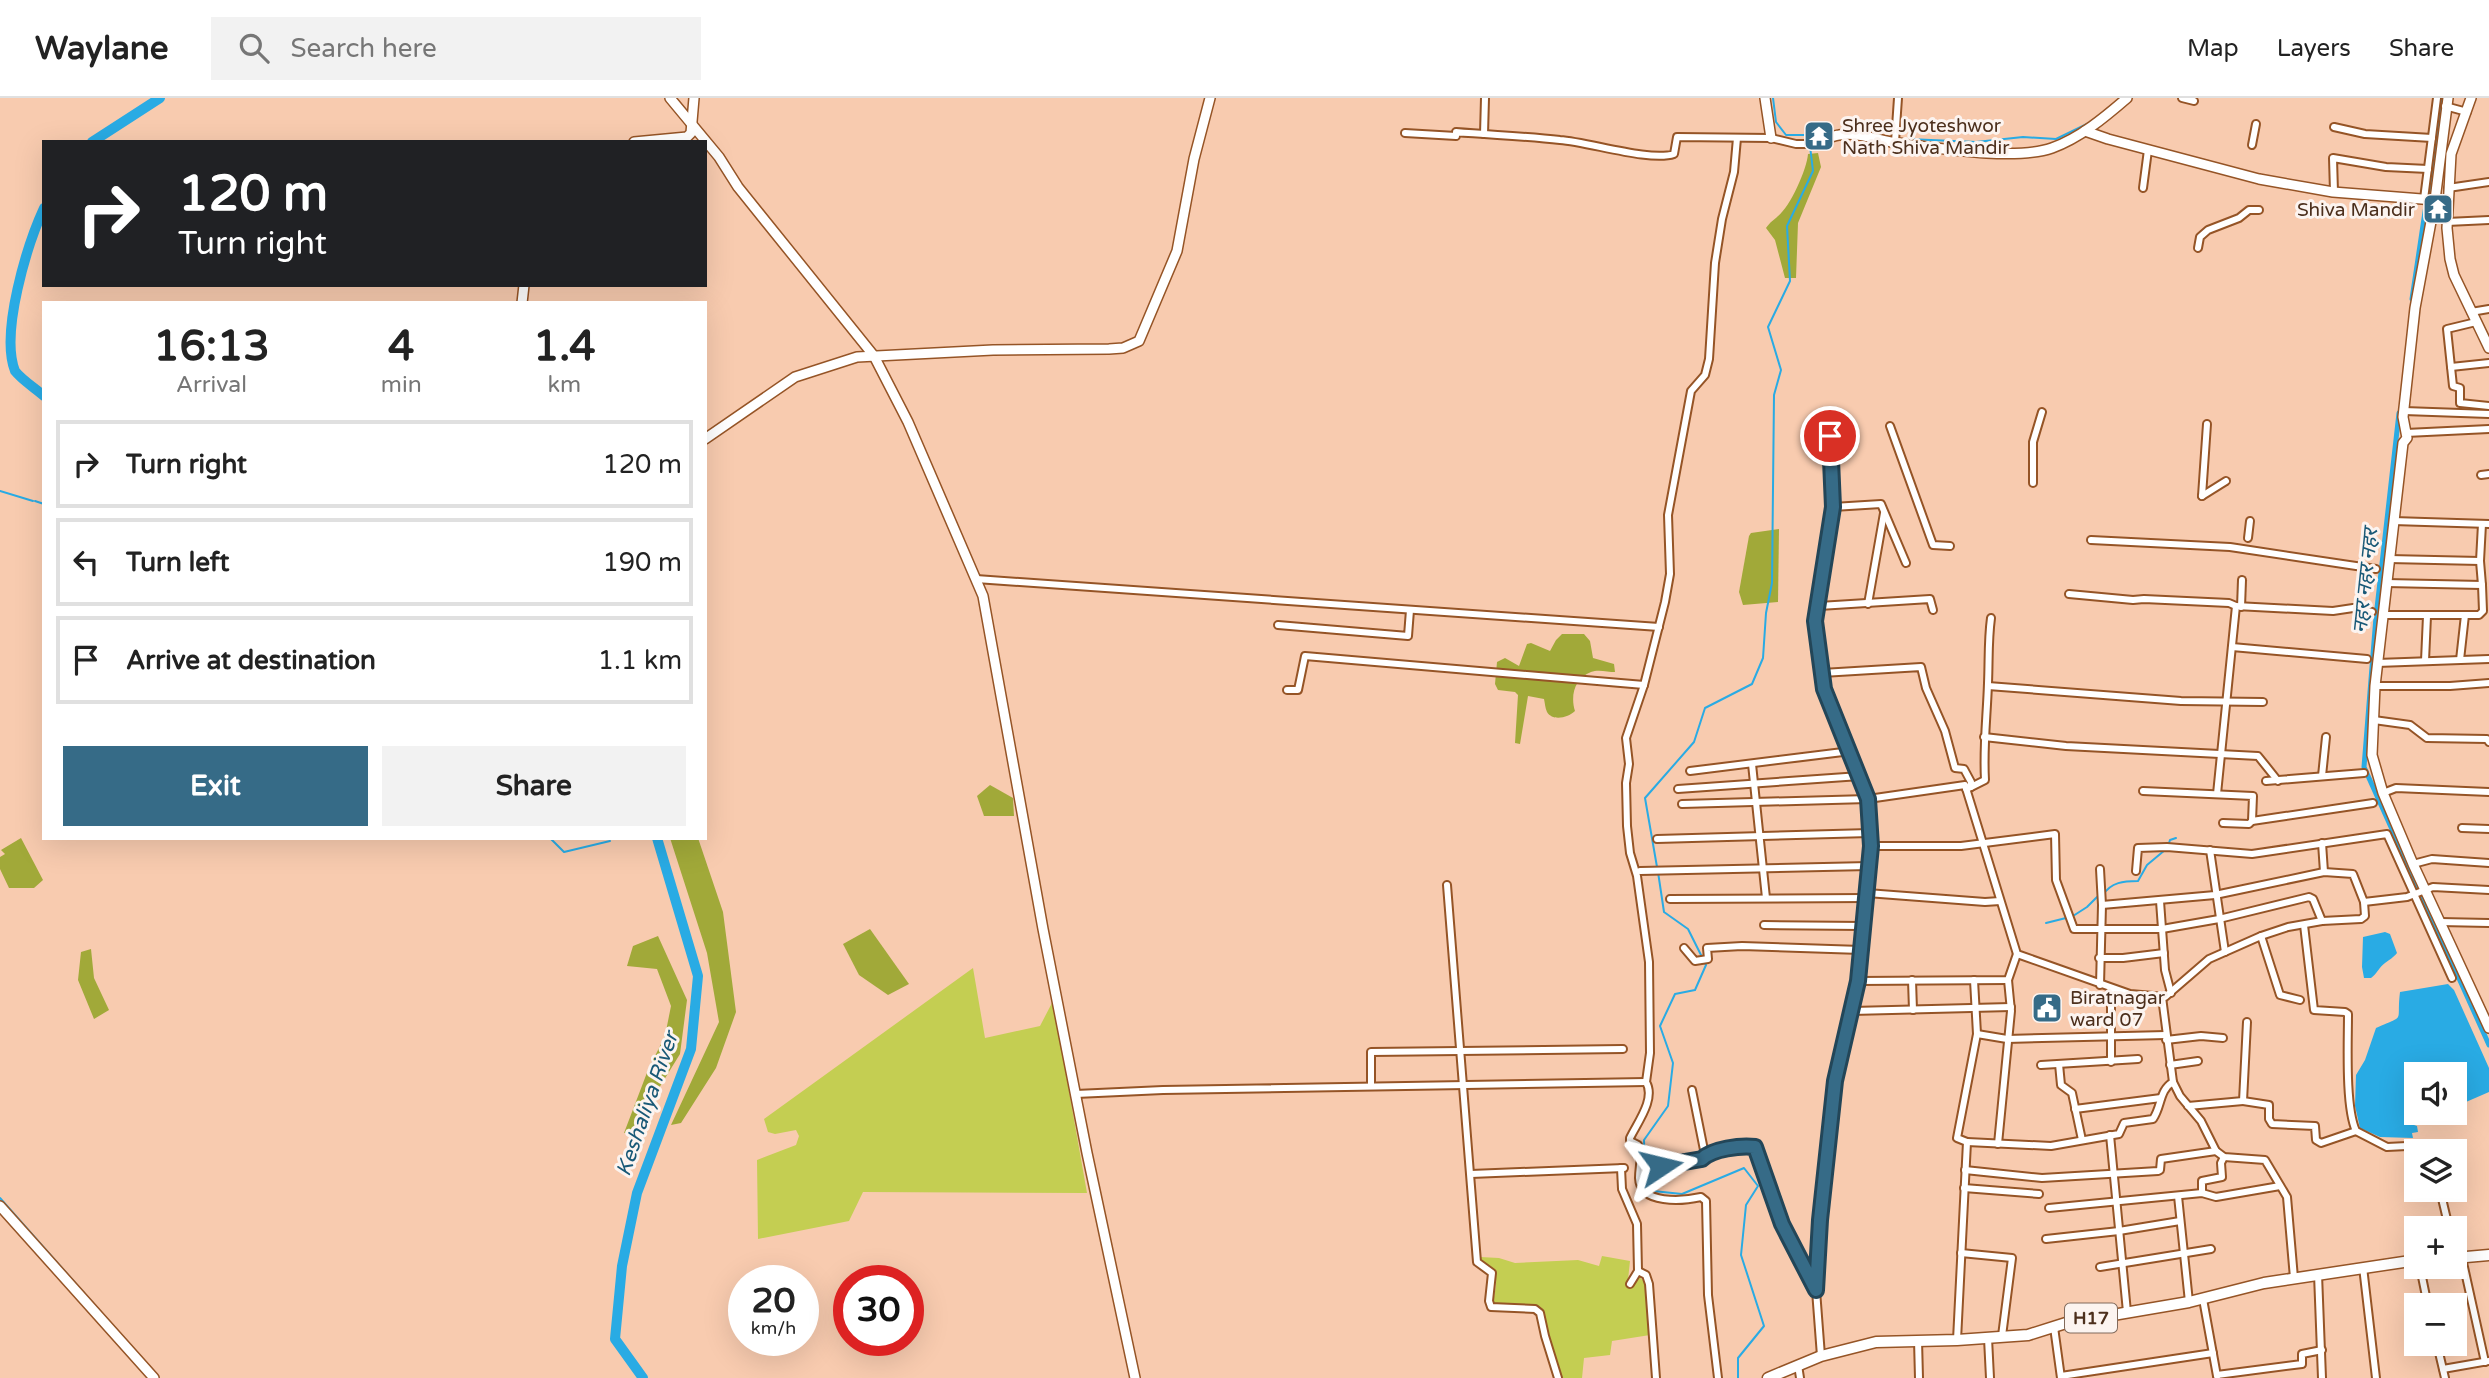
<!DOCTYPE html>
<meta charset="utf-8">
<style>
:root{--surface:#fff;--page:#f2f2f2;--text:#222;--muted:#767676;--line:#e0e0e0;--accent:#366b87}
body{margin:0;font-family:"Varela Round","Noto Sans Devanagari",sans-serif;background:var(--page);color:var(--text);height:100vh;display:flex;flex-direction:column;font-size:26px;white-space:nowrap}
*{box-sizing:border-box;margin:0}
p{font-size:23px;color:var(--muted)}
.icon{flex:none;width:38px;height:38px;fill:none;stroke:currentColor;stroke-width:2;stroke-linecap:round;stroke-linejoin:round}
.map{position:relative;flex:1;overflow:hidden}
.side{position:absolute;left:42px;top:203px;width:665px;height:539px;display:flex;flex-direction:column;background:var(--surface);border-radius:0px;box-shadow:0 7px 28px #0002}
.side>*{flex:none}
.top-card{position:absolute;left:42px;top:42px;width:665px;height:147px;border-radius:0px;box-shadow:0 7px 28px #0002;background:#202124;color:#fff;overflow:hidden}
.buttons{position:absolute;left:2404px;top:964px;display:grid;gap:14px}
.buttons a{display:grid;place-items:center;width:63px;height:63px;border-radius:0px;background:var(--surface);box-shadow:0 7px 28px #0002;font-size:35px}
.speed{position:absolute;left:728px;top:1167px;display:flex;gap:14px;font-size:35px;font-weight:700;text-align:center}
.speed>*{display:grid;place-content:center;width:91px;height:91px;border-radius:50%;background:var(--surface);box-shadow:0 7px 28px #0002;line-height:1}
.speed small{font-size:18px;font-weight:400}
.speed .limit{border:10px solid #d22;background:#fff;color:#111}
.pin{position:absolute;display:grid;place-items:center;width:60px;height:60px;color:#fff;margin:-30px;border:4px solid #fff;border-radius:50%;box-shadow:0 2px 7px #0007}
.me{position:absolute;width:77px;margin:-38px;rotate:80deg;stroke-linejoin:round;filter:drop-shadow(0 0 5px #0008)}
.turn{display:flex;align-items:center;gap:24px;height:147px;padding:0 21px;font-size:32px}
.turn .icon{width:91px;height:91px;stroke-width:2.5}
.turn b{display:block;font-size:49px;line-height:60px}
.eta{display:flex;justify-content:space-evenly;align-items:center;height:119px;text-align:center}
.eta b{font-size:42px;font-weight:700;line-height:49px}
.primary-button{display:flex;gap:14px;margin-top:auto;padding:14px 21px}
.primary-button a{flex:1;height:80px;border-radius:0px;background:var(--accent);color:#fff;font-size:28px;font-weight:700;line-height:80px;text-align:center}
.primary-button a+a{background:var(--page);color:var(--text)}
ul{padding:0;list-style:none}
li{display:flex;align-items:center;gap:21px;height:88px;margin:0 14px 10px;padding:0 7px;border:4px solid var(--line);border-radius:0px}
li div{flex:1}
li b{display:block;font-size:26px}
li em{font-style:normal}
header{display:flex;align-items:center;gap:42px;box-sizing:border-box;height:98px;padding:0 35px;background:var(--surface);border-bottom:2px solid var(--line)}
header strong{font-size:33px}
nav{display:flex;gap:38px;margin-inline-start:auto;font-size:24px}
.search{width:490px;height:63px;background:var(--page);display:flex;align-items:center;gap:18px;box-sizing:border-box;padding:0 24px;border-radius:0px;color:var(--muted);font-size:26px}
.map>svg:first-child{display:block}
.green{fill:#c4ce52}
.forest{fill:#a1a939}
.water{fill:#29abe4}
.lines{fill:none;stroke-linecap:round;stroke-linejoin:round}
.stream{stroke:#29abe4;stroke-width:2}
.canal{stroke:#29abe4;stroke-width:5}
.river{stroke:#29abe4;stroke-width:10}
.street-casing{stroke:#955426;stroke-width:10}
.secondary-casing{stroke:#955426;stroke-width:12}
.primary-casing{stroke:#955426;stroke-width:13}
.street{stroke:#fff;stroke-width:6}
.secondary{stroke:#fff;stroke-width:9}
.primary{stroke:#fff;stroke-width:10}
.route-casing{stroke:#234658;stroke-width:18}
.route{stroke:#366b87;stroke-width:12}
.labels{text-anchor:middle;stroke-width:6;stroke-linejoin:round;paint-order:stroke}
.shield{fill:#fcf4f0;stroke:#816a5c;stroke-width:2}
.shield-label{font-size:18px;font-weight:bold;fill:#4c2f1c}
.poi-label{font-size:19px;fill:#4c2f1c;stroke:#fcf4f0;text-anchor:start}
.water-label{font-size:21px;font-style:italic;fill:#195977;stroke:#fcf4f0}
</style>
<header>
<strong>Waylane</strong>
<div class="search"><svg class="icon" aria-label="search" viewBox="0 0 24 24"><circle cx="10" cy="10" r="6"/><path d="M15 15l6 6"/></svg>Search here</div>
<nav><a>Map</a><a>Layers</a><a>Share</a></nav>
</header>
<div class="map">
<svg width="2489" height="1280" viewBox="0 0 2489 1280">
<rect width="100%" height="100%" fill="#f8cbaf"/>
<g class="green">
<polygon points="973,870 985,940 1040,928 1053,903 1087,1095 863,1094 849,1123 758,1141 757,1062 796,1047 799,1038 796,1032 775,1036 768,1034 764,1021"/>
<path d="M1602,1158L1630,1163L1628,1182L1633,1184L1638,1178L1646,1185L1650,1237L1612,1243L1610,1257L1584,1260L1582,1280H1556L1539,1228L1544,1213L1536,1208L1493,1206C1495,1188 1503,1173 1482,1166L1480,1159L1499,1160L1515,1165L1578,1162L1599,1168Z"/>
</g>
<g class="forest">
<path d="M1818,55L1821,69L1798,125L1796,180H1785L1775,142L1766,130C1770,124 1774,122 1778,118C1790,109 1807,71 1808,56Z"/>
<polygon points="1779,431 1778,504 1743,507 1739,494 1749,438 1751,435"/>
<path d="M1562,536H1584L1590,543L1593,560L1614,566L1615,574C1608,574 1598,571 1591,574C1575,580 1570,597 1575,613C1569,619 1553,624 1547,614C1545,610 1545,605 1544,601L1528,598L1520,646L1515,645L1518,597L1515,594L1498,592L1495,586L1497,564L1505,560L1519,568L1527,546L1531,545L1550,553L1556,542Z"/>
<polygon points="990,687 1013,700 1014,718 984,718 977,698"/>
<polygon points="21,740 43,782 34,790 9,790 0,771 0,759 5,756 1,752"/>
<polygon points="670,740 698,740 723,814 736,914 716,970 681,1025 671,1027 719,924 707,855"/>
<polygon points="870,831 909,886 888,897 859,877 843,846"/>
<polygon points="658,838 687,902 680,956 659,990 646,1031 624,1035 648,972 665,938 671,908 657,871 627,868 633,848"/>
<polygon points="91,851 94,880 109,912 94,921 78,882 81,854"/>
</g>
<g class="water">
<path d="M2385,834L2390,836L2397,855C2393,860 2390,861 2385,865C2379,869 2377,876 2371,880H2364L2362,869L2363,839Z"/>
<path d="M2448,886L2454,892L2489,970V994L2466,1004L2455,1002V976H2417V1013H2414V1027L2417,1028L2418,1034L2412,1035L2413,1040L2380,1039L2360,1030L2355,1008L2356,977L2365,962L2376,930C2407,916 2396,926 2400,894Z"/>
</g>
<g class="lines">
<g class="stream">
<polyline points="1773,0 1776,24 1786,37 1805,37 1808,42"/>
<polyline points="2115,5 2120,0"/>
<polyline points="1908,41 1976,44 2023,39 2056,41 2089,25"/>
<polyline points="0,393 33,403"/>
<polyline points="35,403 44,406"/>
<polyline points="550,740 564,754 610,743"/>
<polyline points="2168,748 2170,742 2176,740"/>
<polyline points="1657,769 1645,700 1694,644 1705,610 1752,586 1763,560 1766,515 1772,485 1774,297 1781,272 1768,229 1790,183 1787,128 1813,73 1810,48"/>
<polyline points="1658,774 1664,814 1688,831 1706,867 1695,892 1675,896 1660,928 1673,965 1668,1008 1644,1042 1645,1078 1653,1093 1682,1096 1744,1070 1758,1088 1746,1107 1741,1157 1764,1228 1738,1260 1738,1280"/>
<path d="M2103,797C2111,784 2124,783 2138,783L2147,767L2165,752"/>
<polyline points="2073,818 2087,809 2097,799"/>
<polyline points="2046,825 2066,820"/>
<polyline points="0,1100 147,1266"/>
</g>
<g class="canal">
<polyline points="2412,201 2442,0"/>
<polyline points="2399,315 2376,519 2364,669 2489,947"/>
</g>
<g class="river">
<polyline points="92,44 160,0"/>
<path d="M44,110C27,147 0,235 15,273C22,282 35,290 44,298"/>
<polyline points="643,1280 615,1241 622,1168 637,1095 691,951 698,878 657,740"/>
</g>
<g class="street-casing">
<g id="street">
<polyline points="2182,0 2194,3"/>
<polyline points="2445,8 2467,14"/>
<polyline points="2334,29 2365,36 2432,40"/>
<path d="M1405,35L1456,38V34C1491,37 1526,38 1560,42C1589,44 1650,64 1674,56L1677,39L1771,40L1796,46H1813"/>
<polyline points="1484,36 1485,0"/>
<polyline points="1895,44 1898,0"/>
<polyline points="2252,47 2256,26"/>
<polyline points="2143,90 2148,52"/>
<polyline points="2448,90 2489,84"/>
<polyline points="2334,94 2333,60 2386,69 2428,71"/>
<polyline points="2424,101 2437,0"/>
<polyline points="2447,124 2489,122"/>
<polyline points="2198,150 2200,139 2208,132 2239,120 2249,112 2259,112"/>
<polyline points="2471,214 2489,211"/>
<polyline points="2476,224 2447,231 2453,288 2460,290 2460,305 2489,308"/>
<polyline points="2451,269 2489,265"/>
<polyline points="2404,313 2489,316"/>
<polyline points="1890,328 1933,447 1950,448"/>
<polyline points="2406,335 2489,331"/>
<polyline points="2481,377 2489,376"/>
<polyline points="2033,385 2033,344 2042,314"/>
<polyline points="2202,398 2207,326"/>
<polyline points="2202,398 2226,383"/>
<polyline points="1833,409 1881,406 1906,465"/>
<polyline points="2393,423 2489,426"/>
<polyline points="2248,440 2250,423"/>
<polyline points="2091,442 2230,449 2376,471"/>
<polyline points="2389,461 2480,463"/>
<polyline points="976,481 1659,529"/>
<polyline points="2386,485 2482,487 2480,463 2482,426"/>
<polyline points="2069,496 2133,502 2144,501 2229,505 2236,508 2333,513 2353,510 2372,514"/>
<polyline points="1868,506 1884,415"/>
<polyline points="1819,508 1930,501 1933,512"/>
<polyline points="2241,509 2242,482"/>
<polyline points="2383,517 2479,517 2483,513 2482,487"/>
<polyline points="1278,527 1408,538 1410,512"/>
<polyline points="2232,549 2367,561"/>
<polyline points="2460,562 2465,517"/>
<polyline points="2425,563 2427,518"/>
<polyline points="2377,565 2489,561"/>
<polyline points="1822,575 1921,569 1926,590 1945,633 1955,670 1964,671 1971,684 1971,689 1966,691"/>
<polyline points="1988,588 2181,603 2263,604"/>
<polyline points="2375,588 2450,588 2489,585"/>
<polyline points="1287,592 1298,592 1305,558 1644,587"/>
<polyline points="2374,622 2410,627 2427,640 2487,641 2489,644"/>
<polyline points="1984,639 2066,648 2258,658 2278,683"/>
<polyline points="1752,666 1766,800"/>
<polyline points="1690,673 1851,653"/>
<polyline points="2322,678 2326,639"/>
<polyline points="2266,683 2364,675"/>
<path d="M1971,689L1985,682C1983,649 1987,618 1988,585C1989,562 1988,542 1991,520"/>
<polyline points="1678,691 1860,678"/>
<polyline points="2143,693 2253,698 2252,723"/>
<polyline points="2383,695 2396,690 2489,694"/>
<polyline points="2217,696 2236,508"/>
<polyline points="1682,706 1868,701 1965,687 2017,856 2130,896 2165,899 2209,861 2261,838 2288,829 2322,823 2361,821 2365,818 2364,804 2407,799 2433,789 2489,792"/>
<polyline points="2223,725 2249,726 2252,723 2373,705"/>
<polyline points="2462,730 2489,731"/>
<polyline points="1657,741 1870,735"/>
<polyline points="2322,745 2324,774"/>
<polyline points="1871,748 1961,748 2055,736 2056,782 2074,831 2162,831 2219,821 2309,799 2313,801 2322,823"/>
<polyline points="2210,752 2225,854"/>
<polyline points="2413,766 2432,761 2489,765"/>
<polyline points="2100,771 2102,807 2100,887"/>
<polyline points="1640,773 1869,768"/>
<polyline points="2136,773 2138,750 2167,749 2252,756 2387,736 2452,880"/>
<polyline points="1447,787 1477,1164 1492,1175 1489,1203 1491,1209 1535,1211 1540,1215 1545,1238 1558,1280"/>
<polyline points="1867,795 1985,804 2000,803"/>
<polyline points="1670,801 1867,800"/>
<polyline points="2160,803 2165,872 2171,895"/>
<polyline points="2102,807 2215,797 2324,774 2353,776 2364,804"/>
<polyline points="2440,824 2489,825"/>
<polyline points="1764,827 1863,828"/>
<path d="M2304,827L2314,912L2345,914L2348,916C2348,945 2345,1009 2356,1033L2387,1049L2427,1047L2431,1054"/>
<polyline points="2261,838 2280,897 2300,902"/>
<polyline points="1684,850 1695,863 1708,861 1707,850 1742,848 1861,852"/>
<polyline points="2099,860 2123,860 2164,855"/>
<polyline points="1912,882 1913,912"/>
<polyline points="1858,883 2008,882 2017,856"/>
<polyline points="2111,890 2111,964"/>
<polyline points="2162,899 2173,984 2180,998 2201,1023 2216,1053 2224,1059 2265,1062 2287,1099 2294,1180"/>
<polyline points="1852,913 2011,909"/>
<polyline points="1977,936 2007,941 2166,937"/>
<polyline points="2166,942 2201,938 2223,940"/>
<polyline points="2059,966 2061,987 2072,995 2082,1042"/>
<polyline points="2041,967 2138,961"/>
<polyline points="2170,967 2198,963"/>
<polyline points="1371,988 1371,954 1623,951"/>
<polyline points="1692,992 1705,1057 1733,1051 1755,1050 1782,1127 1815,1190"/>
<polyline points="1076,996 1163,992 1646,984"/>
<polyline points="2243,1003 2269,1007 2269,1021 2272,1026 2315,1028 2316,1042 2321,1045 2356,1033"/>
<polyline points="2188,1008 2243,1003 2247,924"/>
<polyline points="2075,1011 2161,1000"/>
<polyline points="2110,1037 2127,1214"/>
<path d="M1967,1044L2051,1048L2119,1036L2124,1025L2153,1021C2162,1008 2159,992 2173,984"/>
<polyline points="1998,1046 2011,913 2008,882"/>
<polyline points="1661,1068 1702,1061 1705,1057"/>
<polyline points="1621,1070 1622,1091 1637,1126 1638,1173"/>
<polyline points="1965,1072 2042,1080 2158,1073 2160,1072 2161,1061 2216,1053"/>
<polyline points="1471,1076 1624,1070"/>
<polyline points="1964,1090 2039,1096"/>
<polyline points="2440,1092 2449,1130"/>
<polyline points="2202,1095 2202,1083 2222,1079 2221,1065 2224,1059"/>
<polyline points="2178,1098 2189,1204"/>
<polyline points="2049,1110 2202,1095 2216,1099 2280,1088"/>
<polyline points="2046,1141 2119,1133 2180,1123"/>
<polyline points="1961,1155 2012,1160 2002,1238"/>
<polyline points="2462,1160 2485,1264"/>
<polyline points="2100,1169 2211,1151"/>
<polyline points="2363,1169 2376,1280"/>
<polyline points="2420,1169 2428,1208"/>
<polyline points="2318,1176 2322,1280"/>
<polyline points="1630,1186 1638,1173 1646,1177 1649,1186 1656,1280"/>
<polyline points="2203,1201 2217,1278"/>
<polyline points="2054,1229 2061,1280"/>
<polyline points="1988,1240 1990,1280"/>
<polyline points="1918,1242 1919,1280"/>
<polyline points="1957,1242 1967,1044 1957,1040 1977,936 1974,882"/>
<polyline points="2437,1246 2445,1280"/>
<polyline points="1821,1258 1815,1179 1820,1122 1835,983 1858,883 1871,748 1868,701 1851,653 1823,591 1815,523 1833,409 1830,338"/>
<polyline points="1798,1267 1800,1280"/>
<polyline points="2443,1271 2489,1263"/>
<polyline points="2217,1277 2302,1266 2302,1256 2322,1252"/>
<polyline points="2061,1278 2213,1255"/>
<path d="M1718,1280L1708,1197L1706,1103L1701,1099C1683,1103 1640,1107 1639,1080C1639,1068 1643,1059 1638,1047L1630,1043V1040C1637,1025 1656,1001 1646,984L1650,955L1649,864L1637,778L1630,755L1627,728L1626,685L1629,666L1626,640L1644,587L1665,504L1670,476L1668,417L1691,293L1705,277L1709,261L1715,165L1722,121L1734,74L1737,40"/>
</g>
</g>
<g class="secondary-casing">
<g id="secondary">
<polyline points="670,0 719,59 738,89 874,258 908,324 983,498 1043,831 1087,1055 1135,1280"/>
<polyline points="1765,0 1771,40"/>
<polyline points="2448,0 2435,102 2415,210 2403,319 2407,340 2403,345 2375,588 2372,657 2383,695 2413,766 2489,930"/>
<polyline points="2471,0 2451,56 2447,130 2450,161 2454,177 2489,250"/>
<polyline points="2085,33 2108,41 2259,81 2333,94 2447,103"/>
<polyline points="634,44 687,39 691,35 694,0"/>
<path d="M1813,46C1822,43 1831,38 1839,37C1858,34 1878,42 1897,45C1937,50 2015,63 2052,50C2080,40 2105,19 2127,0"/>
<polyline points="522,205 524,187"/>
<polyline points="705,341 795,279 857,259 993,252 1109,251 1123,250 1139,243 1177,153 1194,61 1210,0"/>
<polyline points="0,1108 154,1280"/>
</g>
</g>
<g class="primary-casing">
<g id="primary">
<polyline points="2455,1160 2489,1157"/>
<polyline points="1768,1280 1821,1258 1876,1244 1957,1242 2028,1237 2066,1225 2189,1204 2264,1185 2417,1162"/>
</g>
</g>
<use href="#street" class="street"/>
<use href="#secondary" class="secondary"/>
<use href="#primary" class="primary"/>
</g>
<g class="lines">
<g class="route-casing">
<path id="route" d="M1661,1068L1702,1061C1712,1051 1741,1047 1755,1049L1782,1126L1816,1192L1820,1122L1835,983L1858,883L1871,748L1868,701L1824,591L1815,523L1833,409L1830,338"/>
</g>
<use href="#route" class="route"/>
</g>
<defs>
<g id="temple-square" transform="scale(1.575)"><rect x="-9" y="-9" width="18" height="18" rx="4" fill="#366b87" stroke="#fcf4f0"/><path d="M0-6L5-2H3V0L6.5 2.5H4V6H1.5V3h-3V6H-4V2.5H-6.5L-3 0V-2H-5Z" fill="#fff"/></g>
<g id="civic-square" transform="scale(1.575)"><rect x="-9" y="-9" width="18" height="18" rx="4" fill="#366b87" stroke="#fcf4f0"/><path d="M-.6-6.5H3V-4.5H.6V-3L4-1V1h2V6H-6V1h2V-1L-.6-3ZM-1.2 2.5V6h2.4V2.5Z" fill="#fff"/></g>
</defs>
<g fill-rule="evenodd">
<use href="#temple-square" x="1819" y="38"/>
<use href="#temple-square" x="2438" y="111"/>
<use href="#civic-square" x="2047" y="910"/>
</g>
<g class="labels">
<rect class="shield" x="2065" y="1205.5" width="52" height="29" rx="5"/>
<g class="shield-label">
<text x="2091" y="1226">H17</text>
</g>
<g class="poi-label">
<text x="1842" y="34">Shree Jyoteshwor<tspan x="1842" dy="22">Nath Shiva Mandir</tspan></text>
<text x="2415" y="118" text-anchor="end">Shiva Mandir</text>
<text x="2070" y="906">Biratnagar<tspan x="2070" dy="22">ward 07</tspan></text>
</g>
<g class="water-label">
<text transform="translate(2365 483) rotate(-84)" y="7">नहर नहर नहर</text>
<text transform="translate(647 1006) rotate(-71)" y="7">Keshaliya River</text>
</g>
</g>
</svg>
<div class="buttons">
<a><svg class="icon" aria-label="sound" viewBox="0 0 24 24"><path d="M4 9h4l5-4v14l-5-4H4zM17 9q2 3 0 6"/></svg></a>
<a><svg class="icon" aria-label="layers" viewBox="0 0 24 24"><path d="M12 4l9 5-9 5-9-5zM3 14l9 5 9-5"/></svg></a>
<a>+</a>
<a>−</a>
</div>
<div class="speed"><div>20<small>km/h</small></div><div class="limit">30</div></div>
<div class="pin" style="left:1830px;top:338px;background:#d93025"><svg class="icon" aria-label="arrive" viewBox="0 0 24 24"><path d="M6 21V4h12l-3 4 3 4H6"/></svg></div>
<svg class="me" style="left:1661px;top:1068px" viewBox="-20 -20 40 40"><path d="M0-17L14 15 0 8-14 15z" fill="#366b87" stroke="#fff" stroke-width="4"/></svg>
<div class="top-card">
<div class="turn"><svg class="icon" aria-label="right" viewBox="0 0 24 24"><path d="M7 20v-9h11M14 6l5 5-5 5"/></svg><div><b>120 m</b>Turn right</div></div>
</div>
<section class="side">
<div class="eta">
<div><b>16:13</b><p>Arrival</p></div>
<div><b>4</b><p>min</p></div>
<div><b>1.4</b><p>km</p></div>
</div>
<ul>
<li><svg class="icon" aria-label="right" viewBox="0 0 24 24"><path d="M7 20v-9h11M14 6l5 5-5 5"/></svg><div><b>Turn right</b></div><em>120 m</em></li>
<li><svg class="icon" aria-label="left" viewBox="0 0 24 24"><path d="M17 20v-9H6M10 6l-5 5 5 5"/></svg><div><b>Turn left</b></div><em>190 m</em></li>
<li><svg class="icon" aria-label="arrive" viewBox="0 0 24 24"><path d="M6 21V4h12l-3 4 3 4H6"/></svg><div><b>Arrive at destination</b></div><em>1.1 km</em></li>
</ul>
<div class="primary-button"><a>Exit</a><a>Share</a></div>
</section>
</div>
